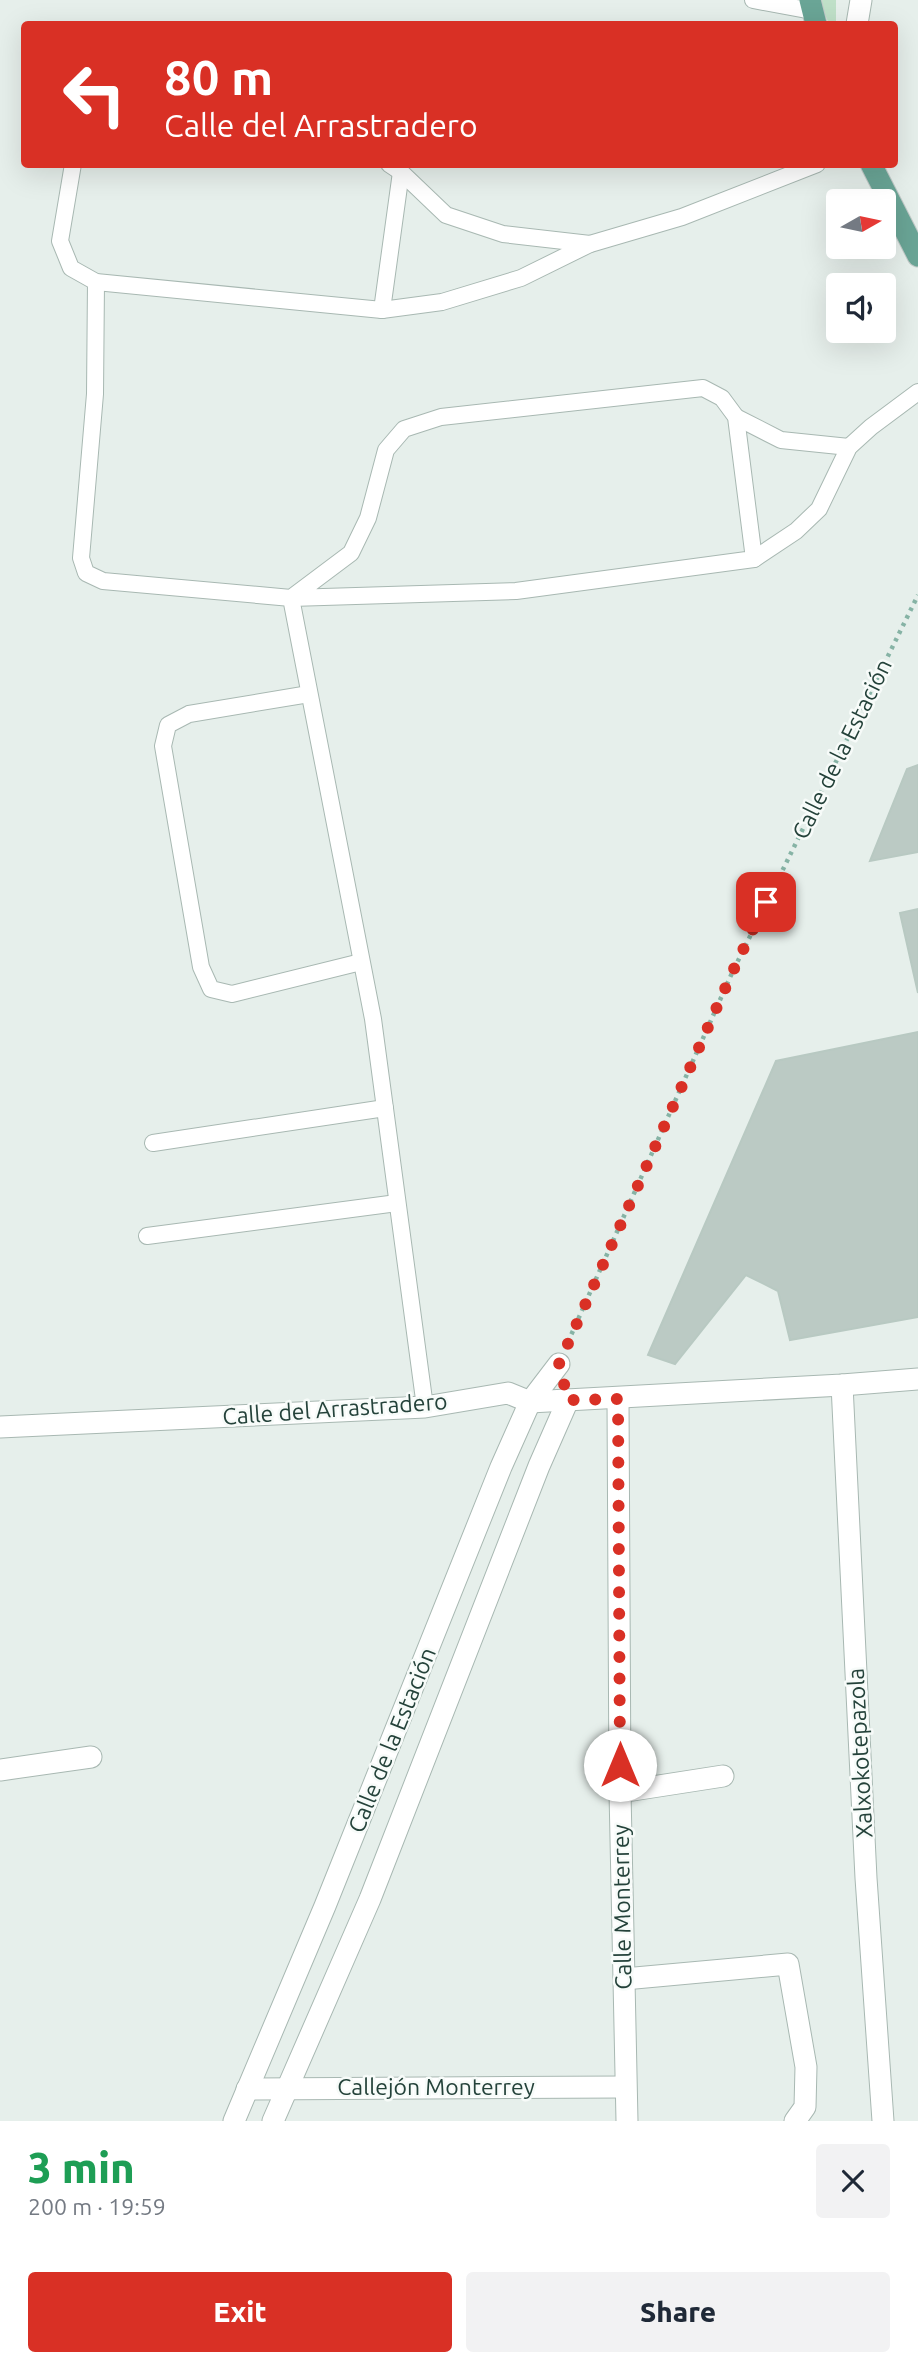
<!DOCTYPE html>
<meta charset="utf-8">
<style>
:root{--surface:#fff;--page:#f2f2f3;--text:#1f2937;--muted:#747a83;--accent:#d93025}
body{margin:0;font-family:Ubuntu,sans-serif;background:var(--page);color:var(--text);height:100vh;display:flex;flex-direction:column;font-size:26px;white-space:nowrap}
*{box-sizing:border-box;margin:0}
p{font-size:23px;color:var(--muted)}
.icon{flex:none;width:38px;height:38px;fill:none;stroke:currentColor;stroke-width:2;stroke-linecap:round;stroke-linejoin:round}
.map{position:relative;height:2121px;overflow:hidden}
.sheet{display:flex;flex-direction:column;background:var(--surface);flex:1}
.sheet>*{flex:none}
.hud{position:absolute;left:21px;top:21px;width:877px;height:147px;border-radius:7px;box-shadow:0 7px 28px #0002;background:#d93025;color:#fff;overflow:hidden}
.needle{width:46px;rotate:81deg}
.controls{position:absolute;left:826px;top:189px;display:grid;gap:14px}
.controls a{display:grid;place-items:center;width:70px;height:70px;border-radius:7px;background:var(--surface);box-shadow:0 7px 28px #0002;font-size:35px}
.pin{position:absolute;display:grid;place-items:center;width:60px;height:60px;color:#fff;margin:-30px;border-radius:14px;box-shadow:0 4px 10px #0006}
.me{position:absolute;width:77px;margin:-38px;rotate:0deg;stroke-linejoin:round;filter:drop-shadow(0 0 5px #0008)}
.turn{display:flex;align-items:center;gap:24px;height:147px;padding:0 28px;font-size:32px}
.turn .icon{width:91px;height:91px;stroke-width:2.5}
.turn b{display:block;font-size:49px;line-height:60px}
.round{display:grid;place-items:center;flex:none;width:74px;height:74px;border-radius:7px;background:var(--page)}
.headline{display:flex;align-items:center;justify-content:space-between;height:119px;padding:0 28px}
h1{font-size:42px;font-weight:800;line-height:52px;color:#1e9e55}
.cta{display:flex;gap:14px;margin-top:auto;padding:14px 28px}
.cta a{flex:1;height:80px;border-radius:7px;background:var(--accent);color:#fff;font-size:28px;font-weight:800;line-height:80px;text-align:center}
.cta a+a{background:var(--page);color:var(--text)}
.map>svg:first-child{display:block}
.green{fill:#bfe0c8}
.building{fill:#bbcac4;stroke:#b8c9c2;stroke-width:2}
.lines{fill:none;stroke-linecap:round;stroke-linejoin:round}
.service-casing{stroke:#a8b8b2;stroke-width:18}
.minor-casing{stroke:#a8b8b2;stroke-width:23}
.tertiary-casing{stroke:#a8b8b2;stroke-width:23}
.primary-casing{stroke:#c2cac8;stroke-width:23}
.path{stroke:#86b3a5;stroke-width:4.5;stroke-dasharray:3.5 5;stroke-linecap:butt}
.service{stroke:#fff;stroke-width:16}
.minor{stroke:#fff;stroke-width:21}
.tertiary{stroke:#fff;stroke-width:21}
.primary{stroke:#6aa596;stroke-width:21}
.route{stroke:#d93025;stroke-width:12;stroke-dasharray:0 21.6}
.labels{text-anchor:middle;stroke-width:5;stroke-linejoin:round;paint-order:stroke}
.street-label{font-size:23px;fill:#24423a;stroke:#f7fbf9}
</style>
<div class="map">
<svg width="918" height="2121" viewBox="0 0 918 2121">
<rect width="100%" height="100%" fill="#e6efeb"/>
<polygon class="green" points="819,0 836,0 836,24 829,24"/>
<g class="building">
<polygon points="918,765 918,852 870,861 907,769"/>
<polygon points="918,909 918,993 900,913"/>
<polygon points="918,1032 918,1317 790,1340 778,1291 746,1275 675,1364 648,1355 776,1061"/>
</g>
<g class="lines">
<g class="service-casing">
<g id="service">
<polyline points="753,0 812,11"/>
<polyline points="73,164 60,241 71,268 96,282 382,310 442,302 521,278 590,244 682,217 817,164"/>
<polyline points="389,164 401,172 446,215 503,234 590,244"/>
<polyline points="96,282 95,394 81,558 86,573 103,581 291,598 516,591 754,559 736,417 722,398 703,388 441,417 404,429 386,450 368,518 351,553 291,598 373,1019 425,1407"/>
<polyline points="382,310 401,172"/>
<polyline points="736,417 781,440 849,447"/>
<polyline points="754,559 796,531 819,509 849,447 871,427 918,392"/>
<polyline points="309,694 189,714 168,725 163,746 201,967 211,989 232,994 361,962"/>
<polyline points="153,1143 385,1108"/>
<polyline points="147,1236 397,1203"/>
</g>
</g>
<g class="minor-casing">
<g id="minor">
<polyline points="857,24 861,0"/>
<polyline points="842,1385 866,1878 883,2121"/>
<polyline points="618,1399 620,1792 627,2121"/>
<polyline points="530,1402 559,1364"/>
<polyline points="0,1770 91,1757"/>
<polyline points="620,1792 723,1776"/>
<polyline points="624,1979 788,1964 806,2067 805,2107 795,2121"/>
<polyline points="247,2089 625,2087"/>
</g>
</g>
<g class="tertiary-casing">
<g id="tertiary">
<polyline points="0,1427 425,1407 508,1393 530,1402 842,1385 918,1379"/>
<polyline points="234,2121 325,1906 501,1467 530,1402"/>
<polyline points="273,2121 370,1899 539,1466 568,1400"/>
</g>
</g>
<g class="primary-casing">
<g id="primary">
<polyline points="810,0 816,24"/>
<polyline points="871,164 918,256"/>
</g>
</g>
<polyline class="path" points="568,1342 732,973 918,595"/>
<use href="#service" class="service"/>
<use href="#minor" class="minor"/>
<use href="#tertiary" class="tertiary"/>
<use href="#primary" class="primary"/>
</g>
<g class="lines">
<polyline class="route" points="620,1765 618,1399 568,1400 559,1364 732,973 766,902"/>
</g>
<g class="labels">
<g class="street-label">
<text transform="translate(842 749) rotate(-64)" y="8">Calle de la Estación</text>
<text transform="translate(335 1409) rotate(-4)" y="8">Calle del Arrastradero</text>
<text transform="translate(392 1740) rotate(-68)" y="8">Calle de la Estación</text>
<text transform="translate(860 1753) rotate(-93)" y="8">Xalxokotepazola</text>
<text transform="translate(622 1907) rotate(-91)" y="8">Calle Monterrey</text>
<text x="436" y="2095">Callejón Monterrey</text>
</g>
</g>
</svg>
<div class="controls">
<a><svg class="needle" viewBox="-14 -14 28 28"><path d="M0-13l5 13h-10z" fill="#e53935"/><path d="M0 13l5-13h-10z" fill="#747a83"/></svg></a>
<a><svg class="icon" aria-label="sound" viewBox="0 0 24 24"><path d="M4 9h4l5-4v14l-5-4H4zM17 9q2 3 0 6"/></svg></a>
</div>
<div class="pin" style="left:766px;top:902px;background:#d93025"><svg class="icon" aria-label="arrive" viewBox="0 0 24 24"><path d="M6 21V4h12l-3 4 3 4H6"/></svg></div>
<svg class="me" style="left:620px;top:1765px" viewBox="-20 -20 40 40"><circle r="19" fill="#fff"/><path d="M0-13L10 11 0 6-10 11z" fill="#d93025"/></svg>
<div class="hud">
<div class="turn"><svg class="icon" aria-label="left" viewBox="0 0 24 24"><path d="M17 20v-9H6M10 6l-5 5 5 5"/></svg><div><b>80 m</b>Calle del Arrastradero</div></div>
</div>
</div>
<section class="sheet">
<div class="headline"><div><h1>3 min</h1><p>200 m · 19:59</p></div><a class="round"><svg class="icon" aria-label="close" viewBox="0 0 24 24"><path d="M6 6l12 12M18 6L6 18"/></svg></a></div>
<div class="cta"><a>Exit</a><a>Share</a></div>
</section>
